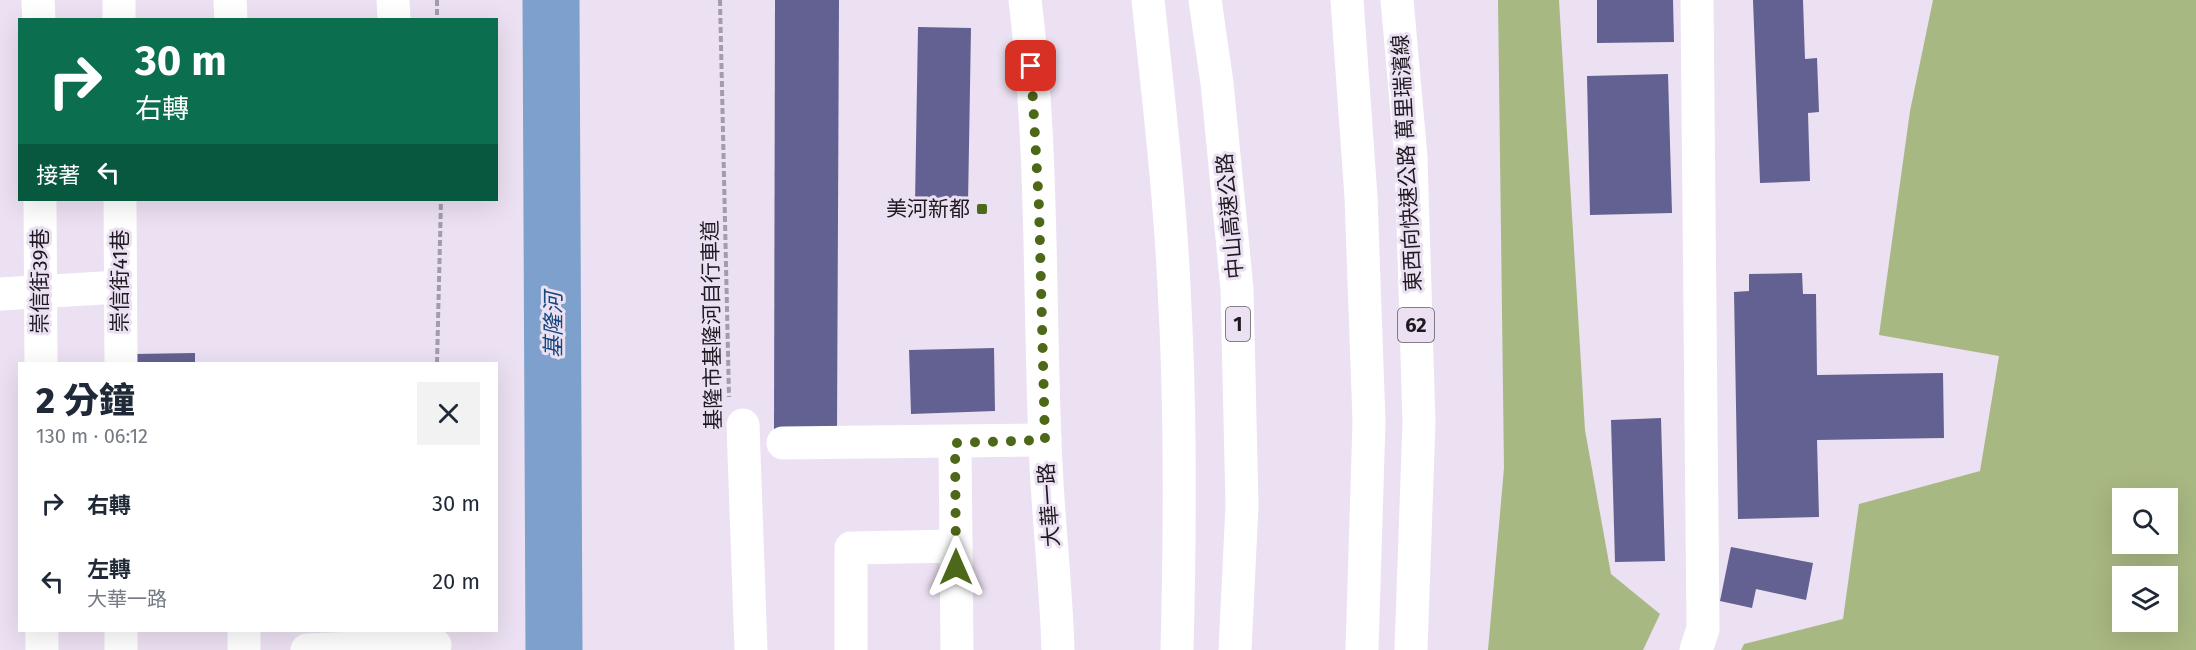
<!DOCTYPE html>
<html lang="zh-TW">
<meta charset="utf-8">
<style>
:root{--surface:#fff;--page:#f2f2f3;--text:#1f2937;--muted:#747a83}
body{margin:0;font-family:"Fira Sans","Noto Sans TC",sans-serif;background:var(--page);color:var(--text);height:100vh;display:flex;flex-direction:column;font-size:22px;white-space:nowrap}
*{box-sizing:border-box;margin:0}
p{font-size:20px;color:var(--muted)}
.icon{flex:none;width:33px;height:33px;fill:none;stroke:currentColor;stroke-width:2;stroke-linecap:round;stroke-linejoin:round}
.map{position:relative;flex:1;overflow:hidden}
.drawer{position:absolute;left:18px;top:362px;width:480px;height:270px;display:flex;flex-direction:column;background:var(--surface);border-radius:0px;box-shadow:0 6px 24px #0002}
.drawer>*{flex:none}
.hud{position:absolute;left:18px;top:18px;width:480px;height:183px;border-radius:0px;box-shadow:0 6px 24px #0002;background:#0b6e4f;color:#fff;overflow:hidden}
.controls{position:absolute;left:2112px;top:488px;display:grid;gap:12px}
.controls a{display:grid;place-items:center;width:66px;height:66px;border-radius:0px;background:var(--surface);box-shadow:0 6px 24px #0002;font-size:30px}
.pin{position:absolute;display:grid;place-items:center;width:51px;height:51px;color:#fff;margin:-26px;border-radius:12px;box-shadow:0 3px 9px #0006}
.me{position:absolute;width:66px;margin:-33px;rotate:0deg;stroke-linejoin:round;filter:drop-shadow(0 0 4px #0008)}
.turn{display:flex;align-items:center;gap:21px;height:126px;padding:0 18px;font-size:27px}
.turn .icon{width:78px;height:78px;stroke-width:2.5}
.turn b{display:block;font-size:42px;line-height:51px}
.then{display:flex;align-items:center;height:57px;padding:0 18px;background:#0003;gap:12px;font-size:22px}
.round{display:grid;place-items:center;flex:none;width:63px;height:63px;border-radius:0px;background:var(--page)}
.headline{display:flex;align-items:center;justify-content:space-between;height:102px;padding:0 18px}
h1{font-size:36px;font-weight:800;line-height:45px}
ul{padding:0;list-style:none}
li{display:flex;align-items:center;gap:18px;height:78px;padding:0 18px}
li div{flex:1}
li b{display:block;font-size:22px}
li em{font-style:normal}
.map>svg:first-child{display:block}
.forest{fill:#a8b882;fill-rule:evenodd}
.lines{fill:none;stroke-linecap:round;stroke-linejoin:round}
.river{stroke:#7da0cc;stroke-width:57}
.building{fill:#626192}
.path{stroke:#a59caa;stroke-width:4;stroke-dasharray:6 3;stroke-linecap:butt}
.minor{stroke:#fff;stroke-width:33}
.highway{stroke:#fff;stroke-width:33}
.route{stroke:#4e6819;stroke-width:10;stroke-dasharray:0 18}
.poi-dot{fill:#4e6819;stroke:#ece1f2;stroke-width:2}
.labels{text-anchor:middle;stroke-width:6;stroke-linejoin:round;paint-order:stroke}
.shield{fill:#ece1f2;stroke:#5c565f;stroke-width:1.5}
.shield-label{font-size:20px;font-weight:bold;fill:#1e1a20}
.street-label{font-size:21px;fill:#1e1a20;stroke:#ece1f2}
.poi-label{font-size:21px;fill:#1e1a20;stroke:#ece1f2;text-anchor:end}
.water-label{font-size:22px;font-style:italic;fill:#16477e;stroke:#ece1f2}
</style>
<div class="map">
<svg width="2196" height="650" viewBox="0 0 2196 650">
<rect width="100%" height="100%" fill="#ece1f2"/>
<g class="forest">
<polygon points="1498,0 1559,0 1585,430 1611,574 1660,614 1643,650 1488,650 1504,468"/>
<path d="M1933,0H2196V650H1741L1744,644L1843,619L1859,504L1980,471L1999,356L1879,335L1910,111ZM2122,498H2168V543H2122ZM2122,576H2168V621H2122Z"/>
</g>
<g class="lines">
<polyline class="river" points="551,0 554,650"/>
</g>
<g class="building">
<polygon points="775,0 839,0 837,432 774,431"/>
<polygon points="1597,0 1673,0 1674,42 1597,43"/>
<polygon points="1753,0 1803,0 1805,59 1817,58 1819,112 1808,113 1810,181 1760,183"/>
<polygon points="918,27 971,28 968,204 915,203"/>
<polygon points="1668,74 1672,213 1590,215 1587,76"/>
<polygon points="1802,273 1803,294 1816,294 1817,375 1943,373 1944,438 1817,440 1819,517 1738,519 1734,292 1749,291 1749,274"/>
<polygon points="994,348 995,411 911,414 909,350"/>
<polygon points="195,353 195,363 137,363 136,354"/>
<polygon points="1661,418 1665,561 1615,562 1611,420"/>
<polygon points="1731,547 1813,563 1806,600 1756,589 1752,608 1720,601"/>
</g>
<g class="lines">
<g class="path">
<polyline points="437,0 437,20"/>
<polyline points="720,0 729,397"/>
<polyline points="437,363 441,200"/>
</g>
<g class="minor">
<polyline points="38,0 39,20"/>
<polyline points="119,0 119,20"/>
<polyline points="230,0 231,20"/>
<polyline points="393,0 394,20"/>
<path d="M1025,0C1043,146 1039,294 1045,441C1047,511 1056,580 1058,650"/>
<polyline points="40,200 41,363"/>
<polyline points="120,200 121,363"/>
<polyline points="0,294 120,287"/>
<polyline points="743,425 751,650"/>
<polyline points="783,443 1045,440"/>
<polyline points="955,443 957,650"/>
<polyline points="42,630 42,650"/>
<polyline points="121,630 121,650"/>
<polyline points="244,650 244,630"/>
<polyline points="307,650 435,645"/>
<polyline points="851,650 851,548 956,546"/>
<polyline points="1696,650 1703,629 1697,0"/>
</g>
<g class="highway">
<path d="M1148,0C1159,102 1171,205 1175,308C1181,422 1180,536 1177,650"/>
<polyline points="1205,0 1217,83 1237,289 1242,506 1235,650"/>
<polyline points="1347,0 1361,197 1369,421 1362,650"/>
<polyline points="1397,0 1411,157 1419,422 1411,650"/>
</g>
</g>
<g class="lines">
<polyline class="route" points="956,567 955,443 1045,440 1039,207 1031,66"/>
</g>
<rect class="poi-dot" x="976" y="203" width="12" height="12" rx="3"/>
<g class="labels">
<g class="shield">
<rect x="1226" y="307" width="24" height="34" rx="4.5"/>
<rect x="1398" y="308" width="36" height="34" rx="4.5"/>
</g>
<g class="shield-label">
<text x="1238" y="331">1</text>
<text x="1416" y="332">62</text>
</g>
<g class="street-label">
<text transform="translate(1407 163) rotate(-93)" y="7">東西向快速公路 萬里瑞濱線</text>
<text transform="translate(1230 216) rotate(-95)" y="7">中山高速公路</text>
<text transform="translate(40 281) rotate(-90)" y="7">崇信街39巷</text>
<text transform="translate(120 281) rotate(-90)" y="7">崇信街41巷</text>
<text transform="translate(712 325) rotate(-91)" y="7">基隆市基隆河自行車道</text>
<text transform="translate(1049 505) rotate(-94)" y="7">大華一路</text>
</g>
<g class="poi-label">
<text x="970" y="216">美河新都</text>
</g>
<g class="water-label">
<text transform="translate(553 325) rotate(-90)" y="8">基隆河</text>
</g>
</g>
</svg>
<div class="controls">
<a><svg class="icon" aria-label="search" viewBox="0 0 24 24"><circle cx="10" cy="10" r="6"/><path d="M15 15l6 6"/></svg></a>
<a><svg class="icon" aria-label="layers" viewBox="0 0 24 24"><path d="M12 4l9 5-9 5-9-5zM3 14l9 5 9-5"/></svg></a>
</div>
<div class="pin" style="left:1031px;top:66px;background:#d93025"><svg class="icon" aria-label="arrive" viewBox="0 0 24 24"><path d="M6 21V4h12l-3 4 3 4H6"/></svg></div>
<svg class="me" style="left:956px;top:567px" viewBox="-20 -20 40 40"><path d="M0-17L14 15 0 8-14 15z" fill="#4e6819" stroke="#fff" stroke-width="4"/></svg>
<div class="hud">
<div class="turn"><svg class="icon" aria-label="right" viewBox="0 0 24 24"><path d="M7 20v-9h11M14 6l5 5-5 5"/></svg><div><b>30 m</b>右轉</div></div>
<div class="then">接著<svg class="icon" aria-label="left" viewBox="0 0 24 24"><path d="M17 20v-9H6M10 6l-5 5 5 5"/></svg></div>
</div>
<section class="drawer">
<div class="headline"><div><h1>2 分鐘</h1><p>130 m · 06:12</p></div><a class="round"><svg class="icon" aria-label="close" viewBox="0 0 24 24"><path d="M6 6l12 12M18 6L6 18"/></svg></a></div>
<ul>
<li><svg class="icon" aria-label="right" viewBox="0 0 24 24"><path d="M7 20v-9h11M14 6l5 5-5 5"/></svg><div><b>右轉</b></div><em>30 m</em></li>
<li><svg class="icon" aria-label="left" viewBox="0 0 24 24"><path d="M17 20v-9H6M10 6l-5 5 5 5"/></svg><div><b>左轉</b><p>大華一路</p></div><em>20 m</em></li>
</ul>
</section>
</div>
